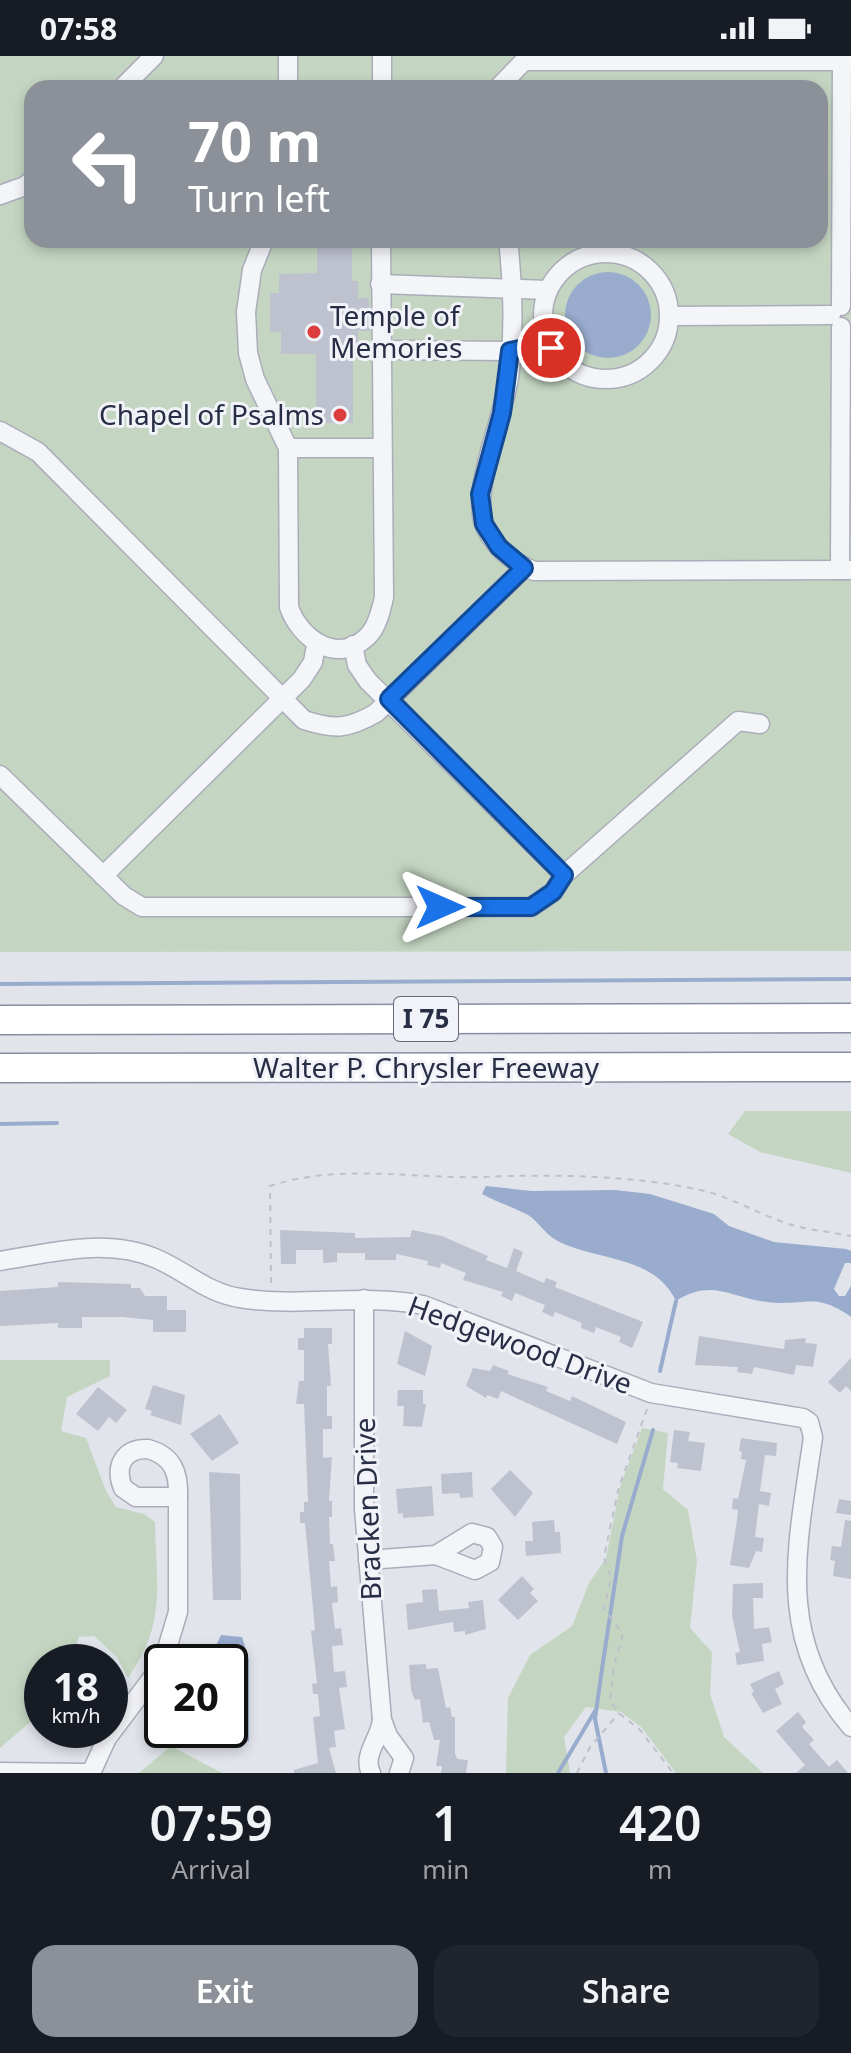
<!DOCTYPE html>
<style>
:root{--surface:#171b24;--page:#20242c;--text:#f1f3f6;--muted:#9ea1a6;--accent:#8c9099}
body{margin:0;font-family:"Noto Sans",sans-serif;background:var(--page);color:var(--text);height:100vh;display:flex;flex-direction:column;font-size:30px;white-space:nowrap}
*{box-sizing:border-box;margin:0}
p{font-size:26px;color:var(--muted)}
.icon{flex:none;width:44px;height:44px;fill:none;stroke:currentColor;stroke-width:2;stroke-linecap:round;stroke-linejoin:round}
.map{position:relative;height:1717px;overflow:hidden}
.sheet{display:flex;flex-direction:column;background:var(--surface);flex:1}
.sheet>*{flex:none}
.top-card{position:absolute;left:24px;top:24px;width:804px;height:168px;border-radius:24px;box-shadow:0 4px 12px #0003;background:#8c9099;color:#fff;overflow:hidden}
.speed{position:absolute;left:24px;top:1588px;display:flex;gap:16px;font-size:40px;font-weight:700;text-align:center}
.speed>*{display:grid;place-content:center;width:104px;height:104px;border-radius:50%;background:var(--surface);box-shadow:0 4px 12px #0003;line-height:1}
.speed small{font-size:20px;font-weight:400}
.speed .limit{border:4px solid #111;border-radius:12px;background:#fff;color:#111}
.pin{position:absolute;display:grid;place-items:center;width:68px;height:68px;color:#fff;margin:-34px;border:4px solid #fff;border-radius:50%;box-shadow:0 2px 8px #0007}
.me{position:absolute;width:88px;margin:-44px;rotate:90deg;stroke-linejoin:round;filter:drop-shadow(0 0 6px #0008)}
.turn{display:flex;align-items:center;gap:28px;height:168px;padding:0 32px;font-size:36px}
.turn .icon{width:104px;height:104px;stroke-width:2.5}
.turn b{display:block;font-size:56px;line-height:68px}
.eta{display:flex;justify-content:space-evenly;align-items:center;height:136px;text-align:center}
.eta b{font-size:48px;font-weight:600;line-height:56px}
.cta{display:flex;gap:16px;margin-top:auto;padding:16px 32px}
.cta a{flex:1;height:92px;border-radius:24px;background:var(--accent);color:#fff;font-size:32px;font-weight:600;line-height:92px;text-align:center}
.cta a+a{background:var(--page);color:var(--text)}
.status{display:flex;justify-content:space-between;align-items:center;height:56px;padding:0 40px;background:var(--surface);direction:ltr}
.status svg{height:22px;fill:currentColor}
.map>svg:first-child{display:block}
.green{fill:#c4d6c2;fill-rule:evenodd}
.water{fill:#99acce}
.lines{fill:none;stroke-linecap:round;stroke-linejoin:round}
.stream{stroke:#99acce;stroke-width:4}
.building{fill:#bec2cf}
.minor-casing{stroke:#aaadb9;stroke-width:21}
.highway-casing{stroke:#878ea3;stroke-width:31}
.path{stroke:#bfc1ca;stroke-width:2;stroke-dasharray:6 6;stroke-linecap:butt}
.minor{stroke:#f4f5f9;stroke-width:18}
.highway{stroke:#fff;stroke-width:28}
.route-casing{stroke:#114b97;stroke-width:20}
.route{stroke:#1a73e8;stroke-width:14}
.poi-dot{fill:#db3c3e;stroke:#f1f3f8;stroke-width:3}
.labels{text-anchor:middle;stroke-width:6;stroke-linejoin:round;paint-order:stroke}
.shield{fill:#f1f3f8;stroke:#64697b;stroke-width:2}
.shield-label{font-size:26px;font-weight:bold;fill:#282e45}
.poi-label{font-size:28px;fill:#282e45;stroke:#f1f3f8;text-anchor:start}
.street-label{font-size:28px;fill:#282e45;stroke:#f1f3f8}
</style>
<div class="status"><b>07:58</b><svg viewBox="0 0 49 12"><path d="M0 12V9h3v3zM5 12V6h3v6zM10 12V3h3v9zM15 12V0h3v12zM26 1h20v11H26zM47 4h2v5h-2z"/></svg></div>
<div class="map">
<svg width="851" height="1717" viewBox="0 0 851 1717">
<rect width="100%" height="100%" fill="#e1e4eb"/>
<g class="green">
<path d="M0,0H851V895L0,896ZM32,32H820V184H32Z"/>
<polygon points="745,1055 851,1055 851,1117 760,1096 728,1078"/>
<path d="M0,1304H110V1320L67,1341L61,1375L86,1382L106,1435L116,1451L144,1458L155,1466C156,1530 167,1567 128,1622L117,1601L94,1580L79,1581L69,1606H42V1656L0,1692Z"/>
<polygon points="642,1372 668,1377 663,1433 688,1454 697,1505 690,1572 712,1596 710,1638 724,1681 763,1717 676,1717 642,1672 621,1656 586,1651 564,1681 570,1717 506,1717 508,1642 530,1599 572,1570 589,1527 606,1502 620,1431"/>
<polygon points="171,1690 222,1717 139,1717"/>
</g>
<g class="water">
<circle cx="608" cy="259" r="43"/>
<path d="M486,1130L532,1135L615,1134L650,1138L714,1158L729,1170L774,1186L846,1193L851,1195V1207H845L834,1233L839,1240H845L851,1230V1261C814,1235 806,1251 767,1246C730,1242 713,1222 676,1245C654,1198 593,1205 556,1184C545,1178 539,1166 528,1159C513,1151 497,1146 482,1138Z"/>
<polygon points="221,1579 242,1581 249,1603 249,1685 239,1688 222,1674 230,1674 230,1606 208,1606"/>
</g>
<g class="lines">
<g class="stream">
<polyline points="0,928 851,923"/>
<polyline points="0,1068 57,1067"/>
<polyline points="660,1315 676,1245"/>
<polyline points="558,1717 595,1655"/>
<polyline points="606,1717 595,1663 602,1613 622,1480 653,1374"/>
</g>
</g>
<g class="building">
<polygon points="317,184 352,184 352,225 358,225 358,242 369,242 370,275 358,275 358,288 353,289 353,367 316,367 316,298 281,298 281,276 270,276 270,237 279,237 279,218 317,217"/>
<polygon points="280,1174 355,1177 355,1182 410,1181 412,1174 442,1180 488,1200 486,1204 507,1212 514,1192 523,1196 516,1215 544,1227 546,1222 557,1226 555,1231 643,1266 632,1292 619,1286 621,1281 596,1271 594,1277 581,1272 582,1267 555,1256 553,1261 542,1256 545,1249 515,1237 512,1245 501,1240 503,1236 463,1224 466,1217 441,1207 440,1212 427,1209 428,1205 396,1198 396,1204 365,1204 365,1197 337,1197 337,1206 323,1207 323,1194 296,1194 296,1208 281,1208"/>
<polygon points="58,1226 131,1228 131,1232 140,1232 145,1240 167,1240 167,1254 186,1254 186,1276 153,1276 153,1264 122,1261 82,1261 82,1272 58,1272 58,1267 0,1270 0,1235 58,1231"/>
<polygon points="304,1272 332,1272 332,1288 328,1288 331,1330 327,1330 327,1360 332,1360 332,1373 323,1373 323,1402 332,1401 329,1445 332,1445 332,1461 329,1461 330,1488 333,1488 335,1505 329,1505 331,1531 337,1530 338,1546 332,1547 335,1573 341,1572 343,1589 332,1590 334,1616 345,1615 347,1631 339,1632 345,1673 334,1675 336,1691 329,1692 336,1717 294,1717 294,1714 318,1707 313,1661 320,1660 318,1638 313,1638 312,1628 317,1627 311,1575 315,1574 305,1467 300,1467 300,1456 304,1456 304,1446 308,1446 304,1348 296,1348 299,1325 304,1325 304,1294 298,1294 298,1282 304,1282"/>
<polygon points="405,1275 432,1290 425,1320 397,1308"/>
<polygon points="699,1280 784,1293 785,1284 806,1282 805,1287 817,1288 813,1311 796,1309 794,1319 754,1311 752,1318 737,1316 738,1311 695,1309"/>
<polygon points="851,1302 851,1335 846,1330 840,1337 828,1326"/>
<polygon points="493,1309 509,1315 507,1318 548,1331 546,1335 570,1345 572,1340 626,1366 617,1388 501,1335 498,1343 487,1339 486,1342 466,1330 473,1312 490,1315"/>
<polygon points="153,1329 185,1339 181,1369 150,1359 152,1355 145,1353"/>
<polygon points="98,1331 127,1354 116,1367 109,1361 98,1375 76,1358"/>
<polygon points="398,1334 423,1334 423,1348 426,1348 422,1371 403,1370 404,1350 397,1350"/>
<polygon points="220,1358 239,1387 212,1405 190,1378"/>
<polygon points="674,1374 690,1376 688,1385 705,1387 701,1415 677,1412 678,1407 670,1406"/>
<polygon points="741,1382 777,1387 776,1400 765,1399 760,1435 771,1437 769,1450 759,1448 755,1481 764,1482 762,1496 756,1495 749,1512 730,1509 737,1464 738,1454 732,1453 733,1442 738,1443 746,1404 741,1403 742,1396 739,1395"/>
<polygon points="510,1414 533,1437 515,1461 491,1433"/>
<polygon points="209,1416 240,1418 241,1544 213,1544"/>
<polygon points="472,1416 473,1441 460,1442 459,1437 442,1438 441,1418"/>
<polygon points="432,1430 434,1460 403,1462 403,1457 398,1458 396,1433"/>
<polygon points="839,1443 851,1445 851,1459 836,1457"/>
<polygon points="554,1464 555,1476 560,1476 561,1497 526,1500 525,1485 533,1485 532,1466"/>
<polygon points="845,1464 851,1465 851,1523 833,1520 835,1505 830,1504 832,1490 841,1491"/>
<polygon points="522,1520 534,1533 530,1537 538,1545 518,1564 498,1544"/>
<polygon points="763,1527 763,1542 753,1542 754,1573 769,1571 772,1586 762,1588 764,1605 737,1609 735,1597 740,1596 732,1560 733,1528"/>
<polygon points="437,1533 439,1555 469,1552 468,1546 483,1544 486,1573 465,1579 465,1575 454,1576 453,1566 408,1574 406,1548 423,1546 422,1534"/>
<polygon points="426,1608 426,1613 438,1612 446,1652 450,1651 452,1661 455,1661 455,1697 457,1703 468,1704 466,1717 441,1717 442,1710 436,1710 440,1684 434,1684 429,1666 423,1667 420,1643 415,1644 411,1634 409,1609"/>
<polygon points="779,1615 784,1628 775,1633 782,1648 763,1657 751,1637 754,1636 750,1628"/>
<polygon points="798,1656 806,1666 802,1671 814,1684 809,1688 829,1711 837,1704 848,1717 796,1717 805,1709 776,1675"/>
</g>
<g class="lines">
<g class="minor-casing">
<g id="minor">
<polyline points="288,0 288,32"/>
<polyline points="122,32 154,0"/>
<polyline points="382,32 382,0"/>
<polyline points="498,32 524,5 851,5"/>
<polyline points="0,139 25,130 32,124"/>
<path d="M264,184L252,214L246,256L248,297L255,323L288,392L289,551C299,581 336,610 367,581C377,572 381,555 384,541L381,184"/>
<path d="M508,184C513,226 514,271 510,314C506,358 473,425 483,465C490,488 513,507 534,515L851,514"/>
<circle cx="606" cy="260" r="63"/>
<polyline points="380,228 547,234"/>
<polyline points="841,250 842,5"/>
<polyline points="669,260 831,259"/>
<polyline points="380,294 510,295 549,287"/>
<path d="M0,375L38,396L304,664C335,674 348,673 376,657L524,512"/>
<polyline points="288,392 381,392"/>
<polyline points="840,514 841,271"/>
<polyline points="0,719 124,840 142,851 531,851 553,836 564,819 368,625 357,609 353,589"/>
<polyline points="564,819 738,665 760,668"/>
<polyline points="103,820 302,623 313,606 316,589"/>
<path d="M0,1205C51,1197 107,1181 157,1203C187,1216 207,1237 240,1242C300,1252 362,1237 423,1249L651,1337L803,1362L809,1366L813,1381C798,1488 773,1580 851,1671"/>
<path d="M364,1243V1453L382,1664C380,1683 362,1699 371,1717"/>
<path d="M148,1393C173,1400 179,1417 178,1441H136L123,1432C114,1410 124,1392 148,1393Z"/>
<polyline points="368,1504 436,1499 475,1514 490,1506 493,1491 487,1481 472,1477 436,1499"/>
<polyline points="163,1606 178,1556 178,1441"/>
<polyline points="382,1664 388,1680 404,1702 399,1717"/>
<polyline points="0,1716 84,1717"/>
<polyline points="91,1717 107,1682 162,1609"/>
</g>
</g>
<g class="highway-casing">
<g id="highway">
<polyline points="0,964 851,962"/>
<polyline points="0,1012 851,1011"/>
</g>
</g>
<g class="path">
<path d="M271,1227L270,1130C341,1107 409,1123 482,1121C550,1118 634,1119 700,1134C728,1140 753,1155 780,1165C803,1174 827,1175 851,1180"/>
<polyline points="647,1353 619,1431 610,1472 604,1502 611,1522 604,1553 623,1578 614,1609 610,1645 619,1657 640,1674 673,1717"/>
<polyline points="577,1717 590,1691 619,1657"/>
</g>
<use href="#minor" class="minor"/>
<use href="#highway" class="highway"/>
</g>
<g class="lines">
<g class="route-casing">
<polyline id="route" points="440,851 531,851 553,836 564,819 389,643 524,512 499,491 484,468 480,438 502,357 510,295 549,287 551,292"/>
</g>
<use href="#route" class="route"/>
</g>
<g class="poi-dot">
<circle cx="314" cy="276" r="8"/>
<circle cx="340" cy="359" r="8"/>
</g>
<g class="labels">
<rect class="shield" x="394" y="941" width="64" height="44" rx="6"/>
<g class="shield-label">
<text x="426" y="972">I 75</text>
</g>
<g class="poi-label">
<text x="330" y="270">Temple of<tspan x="330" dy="32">Memories</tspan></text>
<text x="324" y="369" text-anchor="end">Chapel of Psalms</text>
</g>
<g class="street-label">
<text x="426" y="1022">Walter P. Chrysler Freeway</text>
<text transform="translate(520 1289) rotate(20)" y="10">Hedgewood Drive</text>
<text transform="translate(368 1453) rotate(-92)" y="10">Bracken Drive</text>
</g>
</g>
</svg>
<div class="speed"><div>18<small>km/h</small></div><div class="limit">20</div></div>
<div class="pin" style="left:551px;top:292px;background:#d93025"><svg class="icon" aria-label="arrive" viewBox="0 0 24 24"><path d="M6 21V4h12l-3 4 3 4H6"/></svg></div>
<svg class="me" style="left:440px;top:851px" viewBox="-20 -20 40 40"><path d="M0-17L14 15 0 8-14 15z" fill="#1a73e8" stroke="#fff" stroke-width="4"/></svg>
<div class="top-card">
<div class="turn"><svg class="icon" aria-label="left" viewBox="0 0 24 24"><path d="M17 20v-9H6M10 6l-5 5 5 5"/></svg><div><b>70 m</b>Turn left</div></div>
</div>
</div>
<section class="sheet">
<div class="eta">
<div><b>07:59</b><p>Arrival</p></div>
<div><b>1</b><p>min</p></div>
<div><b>420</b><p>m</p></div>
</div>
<div class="cta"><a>Exit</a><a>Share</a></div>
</section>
